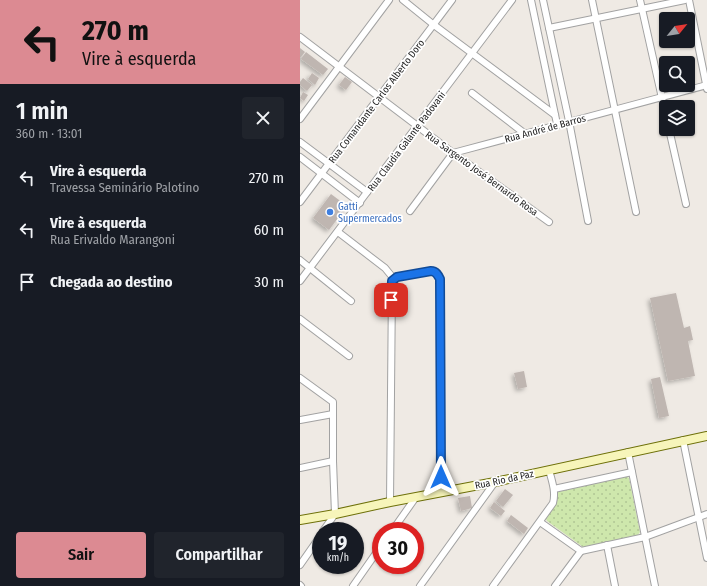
<!DOCTYPE html>
<html lang="pt">
<meta charset="utf-8">
<style>
:root{--surface:#171b24;--page:#20242c;--text:#f1f3f6;--muted:#9ea1a6;--accent:#dc8a92}
body{margin:0;font-family:"Fira Sans Condensed",sans-serif;background:var(--page);color:var(--text);height:100vh;display:flex;flex-direction:column;font-size:15px;white-space:nowrap}
*{box-sizing:border-box;margin:0}
p{font-size:13px;color:var(--muted)}
.icon{flex:none;width:22px;height:22px;fill:none;stroke:currentColor;stroke-width:2;stroke-linecap:round;stroke-linejoin:round}
.map{position:relative;flex:1;overflow:hidden}
.side{display:flex;flex-direction:column;background:var(--surface);width:300px}
.side>*{flex:none}
.banner{background:#dc8a92;color:#111;overflow:hidden}
.needle{width:26px;rotate:60deg}
.tools{position:absolute;left:359px;top:12px;display:grid;gap:8px}
.tools a{display:grid;place-items:center;width:36px;height:36px;border-radius:4px;background:var(--surface);box-shadow:0 1px 3px #0004;font-size:20px}
.speed{position:absolute;left:12px;top:522px;display:flex;gap:8px;font-size:20px;font-weight:700;text-align:center}
.speed>*{display:grid;place-content:center;width:52px;height:52px;border-radius:50%;background:var(--surface);box-shadow:0 1px 3px #0004;line-height:1}
.speed small{font-size:10px;font-weight:400}
.speed .limit{border:6px solid #d22;background:#fff;color:#111}
.pin{position:absolute;display:grid;place-items:center;width:34px;height:34px;color:#fff;margin:-17px;border-radius:8px;box-shadow:0 2px 6px #0006}
.me{position:absolute;width:44px;margin:-22px;rotate:0deg;stroke-linejoin:round;filter:drop-shadow(0 0 3px #0008)}
.turn{display:flex;align-items:center;gap:14px;height:84px;padding:0 16px;font-size:18px}
.turn .icon{width:52px;height:52px;stroke-width:2.5}
.turn b{display:block;font-size:28px;line-height:34px}
.round{display:grid;place-items:center;flex:none;width:42px;height:42px;border-radius:4px;background:var(--page)}
.head{display:flex;align-items:center;justify-content:space-between;height:68px;padding:0 16px}
h1{font-size:24px;font-weight:600;line-height:30px}
.button{display:flex;gap:8px;margin-top:auto;padding:8px 16px}
.button a{flex:1;height:46px;border-radius:4px;background:var(--accent);color:#111;font-size:16px;font-weight:600;line-height:46px;text-align:center}
.button a+a{background:var(--page);color:var(--text)}
ul{padding:0;list-style:none}
li{display:flex;align-items:center;gap:12px;height:52px;padding:0 16px}
li div{flex:1}
li b{display:block;font-size:15px}
li em{font-style:normal}
main{display:flex;flex:1;min-height:0}
.map>svg:first-child{display:block}
.grass{fill:url(#grass-dots)}
.building{fill:#bfb6b1;filter:url(#shadow)}
.lines{fill:none;stroke-linecap:round;stroke-linejoin:round}
.street-casing{stroke:#a2a2a2;stroke-width:8}
.secondary-casing{stroke:#6e700a;stroke-width:10}
.street{stroke:#fff;stroke-width:6}
.secondary{stroke:#f7f5ba;stroke-width:8}
.route-casing{stroke:#114b97;stroke-width:10}
.route{stroke:#1a73e8;stroke-width:7}
.shop-dot{fill:#3f7fe0;stroke:#fff;stroke-width:1.5}
.labels{text-anchor:middle;stroke-width:3.5;stroke-linejoin:round;paint-order:stroke}
.street-label{font-size:10px;fill:#1e1e1e;stroke:#fff}
.shop-label{font-size:10px;fill:#366cbe;stroke:#fff;text-anchor:start}
</style>
<main>
<section class="side">
<div class="banner">
<div class="turn"><svg class="icon" aria-label="left" viewBox="0 0 24 24"><path d="M17 20v-9H6M10 6l-5 5 5 5"/></svg><div><b>270 m</b>Vire à esquerda</div></div>
</div>
<div class="head"><div><h1>1 min</h1><p>360 m · 13:01</p></div><a class="round"><svg class="icon" aria-label="close" viewBox="0 0 24 24"><path d="M6 6l12 12M18 6L6 18"/></svg></a></div>
<ul>
<li><svg class="icon" aria-label="left" viewBox="0 0 24 24"><path d="M17 20v-9H6M10 6l-5 5 5 5"/></svg><div><b>Vire à esquerda</b><p>Travessa Seminário Palotino</p></div><em>270 m</em></li>
<li><svg class="icon" aria-label="left" viewBox="0 0 24 24"><path d="M17 20v-9H6M10 6l-5 5 5 5"/></svg><div><b>Vire à esquerda</b><p>Rua Erivaldo Marangoni</p></div><em>60 m</em></li>
<li><svg class="icon" aria-label="arrive" viewBox="0 0 24 24"><path d="M6 21V4h12l-3 4 3 4H6"/></svg><div><b>Chegada ao destino</b></div><em>30 m</em></li>
</ul>
<div class="button"><a>Sair</a><a>Compartilhar</a></div>
</section>
<div class="map">
<svg width="407" height="586" viewBox="0 0 407 586">
<defs>
<pattern id="grass-dots" width="8" height="8" patternUnits="userSpaceOnUse"><rect width="8" height="8" fill="#cee7ac"/><path d="M2 2h.1M6 6h.1" fill="none" stroke="#b0c694" stroke-width="1.8" stroke-linecap="round"/></pattern>
<filter id="shadow"><feDropShadow dx="-2.5" dy="2.5" stdDeviation="2" flood-color="#0004"/></filter>
</defs>
<rect width="100%" height="100%" fill="#efeae4"/>
<polygon class="grass" points="326,476 329,478 340,532 338,535 283,547 247,521 246,519 256,503 256,493 258,491"/>
<g class="building">
<polygon points="0,48 5,52 0,58"/>
<polygon points="6,52 28,69 23,75 1,59"/>
<polygon points="12,73 19,78 15,85 8,79"/>
<polygon points="45,77 52,82 46,90 39,85"/>
<polygon points="3,78 12,85 7,91 0,85 0,82"/>
<polygon points="3,92 8,95 4,101 0,98"/>
<polygon points="31,194 47,206 29,230 13,218"/>
<polygon points="376,293 384,328 390,326 393,340 388,341 395,376 368,381 350,298"/>
<polygon points="224,371 227,387 218,389 214,373"/>
<polygon points="360,377 369,416 359,418 351,379"/>
<polygon points="205,489 213,495 203,507 196,501"/>
<polygon points="170,496 172,508 161,511 158,498"/>
<polygon points="194,502 205,511 201,516 190,508"/>
<polygon points="211,515 228,528 224,534 207,521"/>
</g>
<g class="lines">
<g class="street-casing">
<g id="street">
<polyline points="103,0 134,25 255,115"/>
<polyline points="231,0 257,124"/>
<polyline points="243,0 269,121 288,221"/>
<polyline points="292,0 336,212"/>
<polyline points="340,0 366,116"/>
<polyline points="389,0 407,89"/>
<polyline points="249,28 385,0"/>
<polyline points="0,37 153,153 249,222"/>
<polyline points="172,93 224,133"/>
<polyline points="0,119 89,0"/>
<polyline points="369,129 386,204"/>
<polyline points="0,142 67,192"/>
<polyline points="0,157 60,203"/>
<polyline points="0,202 152,0"/>
<polyline points="110,211 153,153 407,85"/>
<polyline points="38,232 85,268 94,279"/>
<polyline points="0,260 51,301"/>
<polyline points="94,279 97,277 131,271 136,272 140,279 141,492"/>
<polyline points="0,281 212,0"/>
<polyline points="0,319 49,356"/>
<polyline points="0,378 33,402 33,461 35,514 23,531"/>
<polyline points="0,420 33,414"/>
<polyline points="383,440 407,558"/>
<polyline points="328,452 355,586"/>
<polyline points="0,468 33,461"/>
<polyline points="254,489 332,472"/>
<polyline points="90,502 92,284 94,279"/>
<polyline points="240,522 281,551 345,537 407,514"/>
<polyline points="92,531 116,497"/>
<polyline points="307,545 315,586"/>
<polyline points="0,565 21,535"/>
<polyline points="0,585 1,586"/>
<polyline points="53,586 81,546"/>
<polyline points="120,586 195,482"/>
<path d="M193,586L253,503C256,492 252,481 249,470"/>
<polyline points="255,586 281,551"/>
</g>
</g>
<g class="secondary-casing">
<polyline id="secondary" points="0,520 35,514 90,502 195,482 407,436"/>
</g>
<use href="#street" class="street"/>
<use href="#secondary" class="secondary"/>
</g>
<g class="lines">
<g class="route-casing">
<path id="route" d="M91,300L92,281L97,277L131,271C136,271 138,275 140,279L141,477"/>
</g>
<use href="#route" class="route"/>
</g>
<circle class="shop-dot" cx="30" cy="212" r="4"/>
<g class="labels">
<g class="street-label">
<text transform="translate(76 101) rotate(-53)" y="4">Rua Comandante Carlos Alberto Doro</text>
<text transform="translate(245 128) rotate(-15)" y="4">Rua André de Barros</text>
<text transform="translate(106 141) rotate(-53)" y="4">Rua Claudia Galante Padovani</text>
<text transform="translate(182 173) rotate(36)" y="4">Rua Sargento José Bernardo Rosa</text>
<text transform="translate(204 479) rotate(-12)" y="4">Rua Rio da Paz</text>
</g>
<g class="shop-label">
<text x="38" y="210">Gatti<tspan x="38" dy="12">Supermercados</tspan></text>
</g>
</g>
</svg>
<div class="tools">
<a><svg class="needle" viewBox="-14 -14 28 28"><path d="M0-13l5 13h-10z" fill="#e53935"/><path d="M0 13l5-13h-10z" fill="#9ea1a6"/></svg></a>
<a><svg class="icon" aria-label="search" viewBox="0 0 24 24"><circle cx="10" cy="10" r="6"/><path d="M15 15l6 6"/></svg></a>
<a><svg class="icon" aria-label="layers" viewBox="0 0 24 24"><path d="M12 4l9 5-9 5-9-5zM3 14l9 5 9-5"/></svg></a>
</div>
<div class="speed"><div>19<small>km/h</small></div><div class="limit">30</div></div>
<div class="pin" style="left:91px;top:300px;background:#d93025"><svg class="icon" aria-label="arrive" viewBox="0 0 24 24"><path d="M6 21V4h12l-3 4 3 4H6"/></svg></div>
<svg class="me" style="left:141px;top:477px" viewBox="-20 -20 40 40"><path d="M0-17L14 15 0 8-14 15z" fill="#1a73e8" stroke="#fff" stroke-width="4"/></svg>
</div>
</main>
